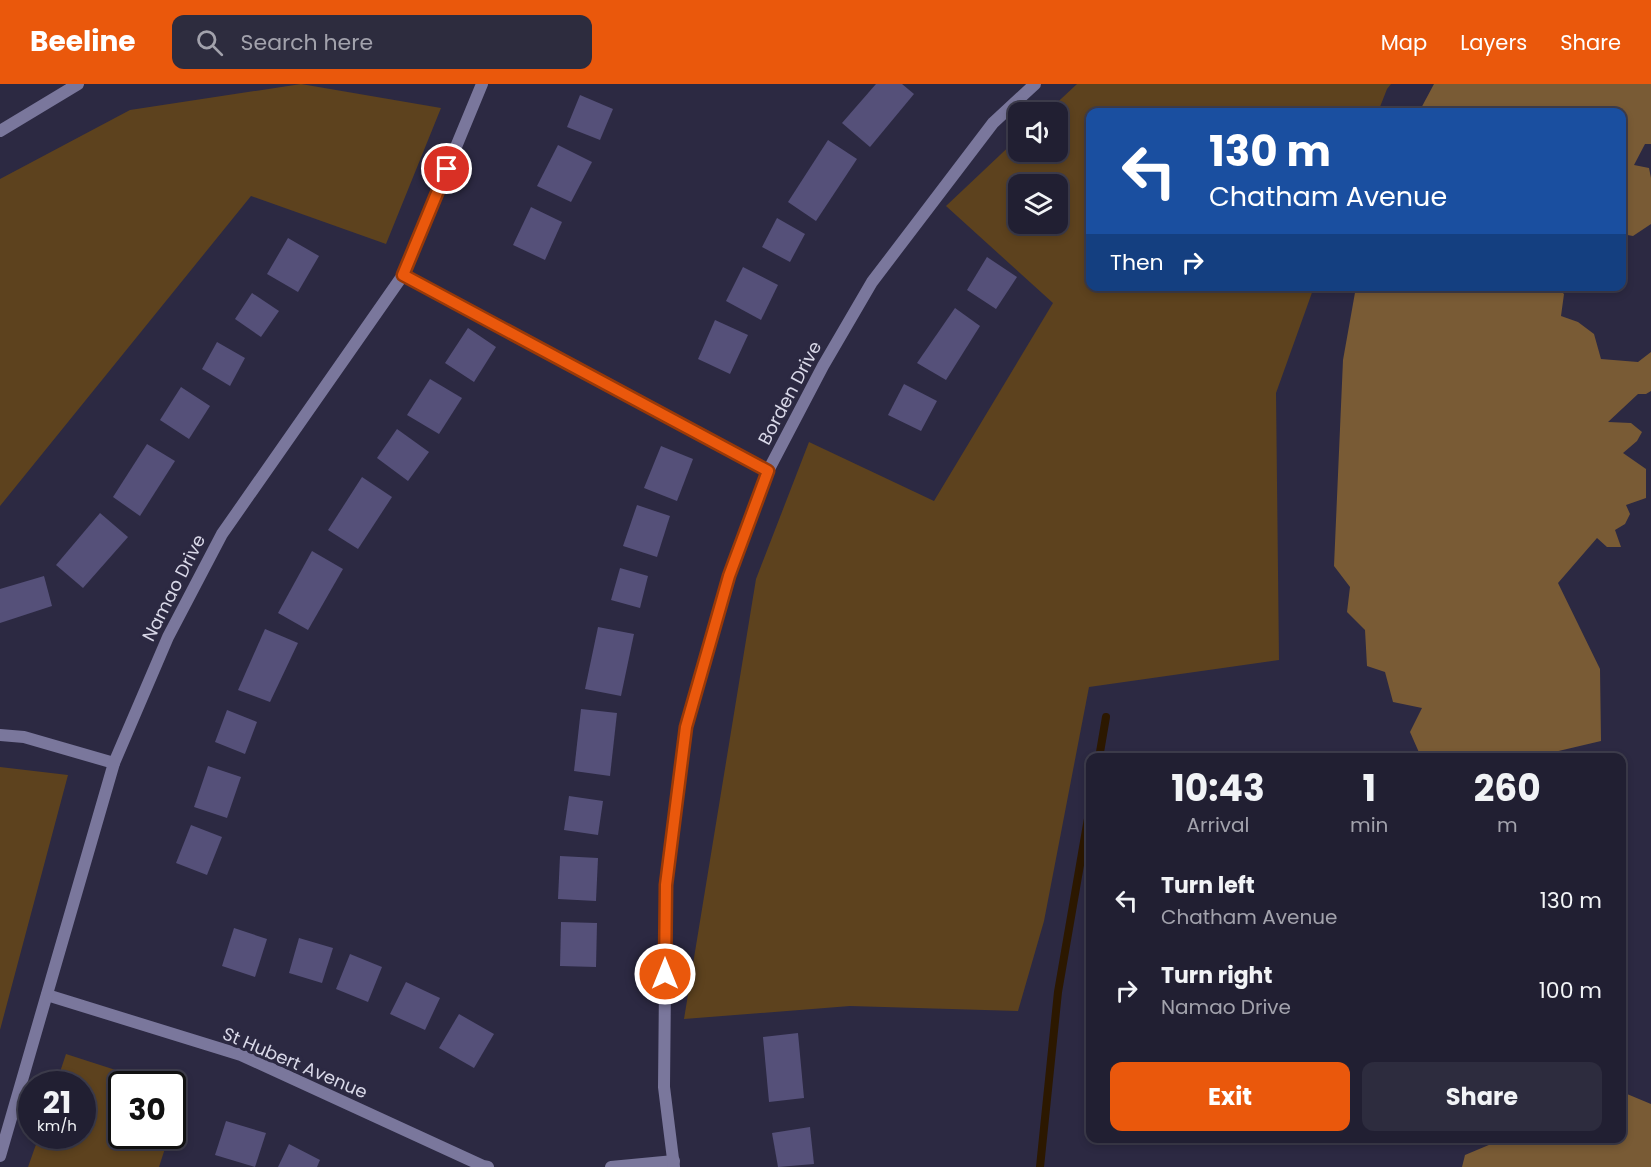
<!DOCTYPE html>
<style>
:root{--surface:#211f32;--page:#2d2c3e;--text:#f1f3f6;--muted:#a2a2ac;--line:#3e3d4d;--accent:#ea580c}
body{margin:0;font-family:Poppins,sans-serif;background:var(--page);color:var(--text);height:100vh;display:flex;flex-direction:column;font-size:22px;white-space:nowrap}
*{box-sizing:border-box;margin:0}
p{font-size:20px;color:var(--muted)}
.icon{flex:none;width:33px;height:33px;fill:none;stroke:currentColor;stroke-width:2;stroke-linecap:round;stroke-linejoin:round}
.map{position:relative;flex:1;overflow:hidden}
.panel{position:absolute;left:1086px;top:669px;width:540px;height:390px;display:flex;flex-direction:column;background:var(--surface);border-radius:12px;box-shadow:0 3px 9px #0003,0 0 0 2px var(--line)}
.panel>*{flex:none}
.hud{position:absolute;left:1086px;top:24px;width:540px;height:183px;border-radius:12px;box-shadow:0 3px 9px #0003,0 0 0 2px var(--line);background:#1a4fa0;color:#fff;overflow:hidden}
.fabs{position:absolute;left:1008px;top:18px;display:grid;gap:12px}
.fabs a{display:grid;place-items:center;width:60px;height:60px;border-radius:12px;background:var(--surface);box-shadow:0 3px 9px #0003,0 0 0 2px var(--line);font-size:30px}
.speed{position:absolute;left:18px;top:987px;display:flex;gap:12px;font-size:30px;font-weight:700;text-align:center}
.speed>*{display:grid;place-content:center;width:78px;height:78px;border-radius:50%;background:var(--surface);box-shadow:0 3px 9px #0003,0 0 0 2px var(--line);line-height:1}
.speed small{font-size:15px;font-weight:400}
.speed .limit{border:3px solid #111;border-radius:9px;background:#fff;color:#111}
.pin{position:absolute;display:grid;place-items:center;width:51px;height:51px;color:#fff;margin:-26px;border:3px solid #fff;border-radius:50%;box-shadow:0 2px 6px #0007}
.me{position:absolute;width:66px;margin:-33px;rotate:0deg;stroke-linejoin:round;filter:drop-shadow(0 0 4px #0008)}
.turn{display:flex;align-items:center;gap:21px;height:126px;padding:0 24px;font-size:27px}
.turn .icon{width:78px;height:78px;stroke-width:2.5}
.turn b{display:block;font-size:42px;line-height:51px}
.then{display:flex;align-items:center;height:57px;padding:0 24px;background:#0003;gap:12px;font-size:22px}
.eta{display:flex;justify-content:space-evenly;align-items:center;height:102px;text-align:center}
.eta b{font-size:36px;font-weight:700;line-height:42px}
.primary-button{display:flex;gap:12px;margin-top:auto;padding:12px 24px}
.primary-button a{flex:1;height:69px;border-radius:12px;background:var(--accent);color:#fff;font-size:24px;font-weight:700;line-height:69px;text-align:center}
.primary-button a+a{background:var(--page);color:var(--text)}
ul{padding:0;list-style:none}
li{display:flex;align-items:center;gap:18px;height:90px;padding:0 24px}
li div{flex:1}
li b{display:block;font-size:22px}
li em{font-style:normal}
header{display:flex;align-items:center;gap:36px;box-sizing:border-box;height:84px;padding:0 30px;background:var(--accent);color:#fff}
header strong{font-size:28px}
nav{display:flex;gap:33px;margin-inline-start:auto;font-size:21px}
.search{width:420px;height:54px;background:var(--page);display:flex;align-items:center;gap:15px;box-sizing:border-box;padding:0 21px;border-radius:12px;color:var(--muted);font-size:22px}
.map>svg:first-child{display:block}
.green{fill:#5d421e;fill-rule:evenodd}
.forest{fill:#795b35}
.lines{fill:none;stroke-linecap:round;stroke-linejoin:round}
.stream{stroke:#2c1800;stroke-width:8}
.building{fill:#555079}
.street{stroke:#7a779c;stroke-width:12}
.route-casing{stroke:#983908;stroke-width:15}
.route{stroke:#ea580c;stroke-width:10}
.labels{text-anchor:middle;stroke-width:6;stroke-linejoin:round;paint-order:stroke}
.street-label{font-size:18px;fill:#d9d8e8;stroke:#2c2942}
</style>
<header>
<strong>Beeline</strong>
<div class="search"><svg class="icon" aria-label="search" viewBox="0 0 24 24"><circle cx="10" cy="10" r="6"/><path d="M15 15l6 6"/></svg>Search here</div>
<nav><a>Map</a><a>Layers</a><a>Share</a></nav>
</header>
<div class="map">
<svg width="1651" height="1083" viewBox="0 0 1651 1083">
<rect width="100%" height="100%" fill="#2c2942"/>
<g class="green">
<polygon points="301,0 441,24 386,160 251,112 0,422 0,95 130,26"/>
<path d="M1077,0H1391L1387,5L1378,28H1090V202L1314,203L1276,309L1279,576L1089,603L1044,837L1018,927L850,922L684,935L756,495L809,358L934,417L1053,219L946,122L1018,54V68H1058V28H1047ZM1058,100V140H1018V100Z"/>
<polygon points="0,683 68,691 0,946"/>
<polygon points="66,970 159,1000 122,1000 122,1052 169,1052 159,1083 28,1083 39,1052 82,1052 82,1000 56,1000"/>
</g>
<g class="forest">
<polygon points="1434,0 1651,0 1651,60 1645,60 1634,81 1649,84 1651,94 1651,140 1633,152 1622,150 1622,28 1419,28"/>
<polygon points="1356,203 1557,203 1564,210 1561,232 1578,238 1594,250 1601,275 1638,278 1651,268 1651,307 1646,310 1638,310 1608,338 1631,339 1642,348 1637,357 1623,369 1646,385 1646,414 1626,421 1630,430 1625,440 1615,446 1621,463 1607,463 1597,454 1558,499 1600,585 1601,657 1533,673 1421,673 1410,648 1422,624 1393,618 1385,588 1367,582 1365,546 1347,528 1350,503 1334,482 1343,276"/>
<polygon points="1627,1010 1651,1020 1651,1083 1462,1083 1465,1071 1503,1055 1622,1054 1622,1011"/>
</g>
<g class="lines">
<g class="stream">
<polyline points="1099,674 1106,633"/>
<polyline points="1040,1083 1058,908 1090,723"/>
</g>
</g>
<g class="building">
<polygon points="876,0 902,0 914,10 870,63 842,39"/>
<polygon points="580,11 613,25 600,56 567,43"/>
<polygon points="828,56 857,75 816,137 788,118"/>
<polygon points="558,61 592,78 571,118 537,102"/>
<polygon points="531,123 562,138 545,176 513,161"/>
<polygon points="777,134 805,150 790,178 762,163"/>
<polygon points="288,154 319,172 298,208 267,190"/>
<polygon points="987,173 1017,193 996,225 967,206"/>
<polygon points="743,183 778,201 761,236 726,217"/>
<polygon points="252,209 279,227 261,253 235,235"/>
<polygon points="955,224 980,242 946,296 917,279"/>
<polygon points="715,236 748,251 730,290 698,275"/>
<polygon points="468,244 496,263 474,298 445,279"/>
<polygon points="217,258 245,274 230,302 202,285"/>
<polygon points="430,295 462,314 439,350 407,331"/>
<polygon points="904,300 937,317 921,347 888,331"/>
<polygon points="181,303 210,322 189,355 160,336"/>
<polygon points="397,345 429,368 408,397 377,374"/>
<polygon points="147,360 175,377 140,432 113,413"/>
<polygon points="661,362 693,375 677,417 644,404"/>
<polygon points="362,393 392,413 358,465 328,446"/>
<polygon points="637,421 670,432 657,473 623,462"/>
<polygon points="100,429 128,453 83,504 56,481"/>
<polygon points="312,467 343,485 308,546 278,529"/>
<polygon points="620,484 648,492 640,524 611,516"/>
<polygon points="44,492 52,522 0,539 0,505"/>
<polygon points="598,543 634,550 621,612 585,605"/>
<polygon points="265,545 298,559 270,618 238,606"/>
<polygon points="581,625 617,629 610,692 574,687"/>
<polygon points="227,626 257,638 245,670 215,658"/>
<polygon points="208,682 241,693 227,734 194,723"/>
<polygon points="569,712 603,717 598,751 564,746"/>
<polygon points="191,741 222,753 207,791 176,779"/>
<polygon points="560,772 598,774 596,817 558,815"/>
<polygon points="561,838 597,839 596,883 560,882"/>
<polygon points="234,844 267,855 255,893 222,882"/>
<polygon points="299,854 333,864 322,899 289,889"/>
<polygon points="350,870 382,883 368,918 336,905"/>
<polygon points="406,898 440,914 425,946 390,930"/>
<polygon points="459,930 494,950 474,984 439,964"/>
<polygon points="798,949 804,1014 769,1018 763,953"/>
<polygon points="226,1037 266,1049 255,1083 215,1071"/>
<polygon points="810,1043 814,1080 778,1083 772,1049"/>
<polygon points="289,1060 320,1076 317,1083 278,1083"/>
</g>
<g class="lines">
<g class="street">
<polyline points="0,47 78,0"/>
<polyline points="403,191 768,387"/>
<polyline points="0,651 24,653 114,679"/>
<polyline points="47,911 241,971 483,1082 488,1083"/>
<polyline points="0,1072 114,679 168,553 222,450 403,191 482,0"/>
<polyline points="611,1083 674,1077"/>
<polyline points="674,1083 664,1003 666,801 686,643 729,492 768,387 823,282 872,198 993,39 1035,0"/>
</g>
</g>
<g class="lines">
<g class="route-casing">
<polyline id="route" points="447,85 403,191 768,387 729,492 686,643 666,801 665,890"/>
</g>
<use href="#route" class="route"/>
</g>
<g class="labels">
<g class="street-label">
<text transform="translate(790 309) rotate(-62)" y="6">Borden Drive</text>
<text transform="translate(174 504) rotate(-63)" y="6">Namao Drive</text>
<text transform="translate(295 979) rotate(23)" y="6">St Hubert Avenue</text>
</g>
</g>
</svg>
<div class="fabs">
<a><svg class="icon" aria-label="sound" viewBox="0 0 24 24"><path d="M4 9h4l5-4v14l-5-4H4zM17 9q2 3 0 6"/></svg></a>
<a><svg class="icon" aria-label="layers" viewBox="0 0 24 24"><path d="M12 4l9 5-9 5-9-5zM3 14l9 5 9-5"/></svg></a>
</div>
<div class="speed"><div>21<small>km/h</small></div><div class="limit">30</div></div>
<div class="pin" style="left:447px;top:85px;background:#d93025"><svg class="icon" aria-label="arrive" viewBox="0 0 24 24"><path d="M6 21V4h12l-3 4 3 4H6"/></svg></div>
<svg class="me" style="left:665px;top:890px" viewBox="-20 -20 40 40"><circle r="17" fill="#ea580c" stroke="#fff" stroke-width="3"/><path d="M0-11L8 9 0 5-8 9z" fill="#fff"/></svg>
<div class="hud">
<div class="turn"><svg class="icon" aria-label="left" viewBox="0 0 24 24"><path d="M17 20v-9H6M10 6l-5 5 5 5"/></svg><div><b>130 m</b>Chatham Avenue</div></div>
<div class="then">Then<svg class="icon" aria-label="right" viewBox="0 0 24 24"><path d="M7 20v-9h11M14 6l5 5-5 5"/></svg></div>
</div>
<section class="panel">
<div class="eta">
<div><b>10:43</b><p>Arrival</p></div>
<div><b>1</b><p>min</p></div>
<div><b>260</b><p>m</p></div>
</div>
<ul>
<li><svg class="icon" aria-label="left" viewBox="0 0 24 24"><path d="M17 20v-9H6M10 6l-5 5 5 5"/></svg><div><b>Turn left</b><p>Chatham Avenue</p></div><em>130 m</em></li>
<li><svg class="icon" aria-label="right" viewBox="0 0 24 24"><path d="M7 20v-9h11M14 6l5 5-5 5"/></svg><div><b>Turn right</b><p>Namao Drive</p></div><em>100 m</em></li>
</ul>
<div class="primary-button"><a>Exit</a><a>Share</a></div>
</section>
</div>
